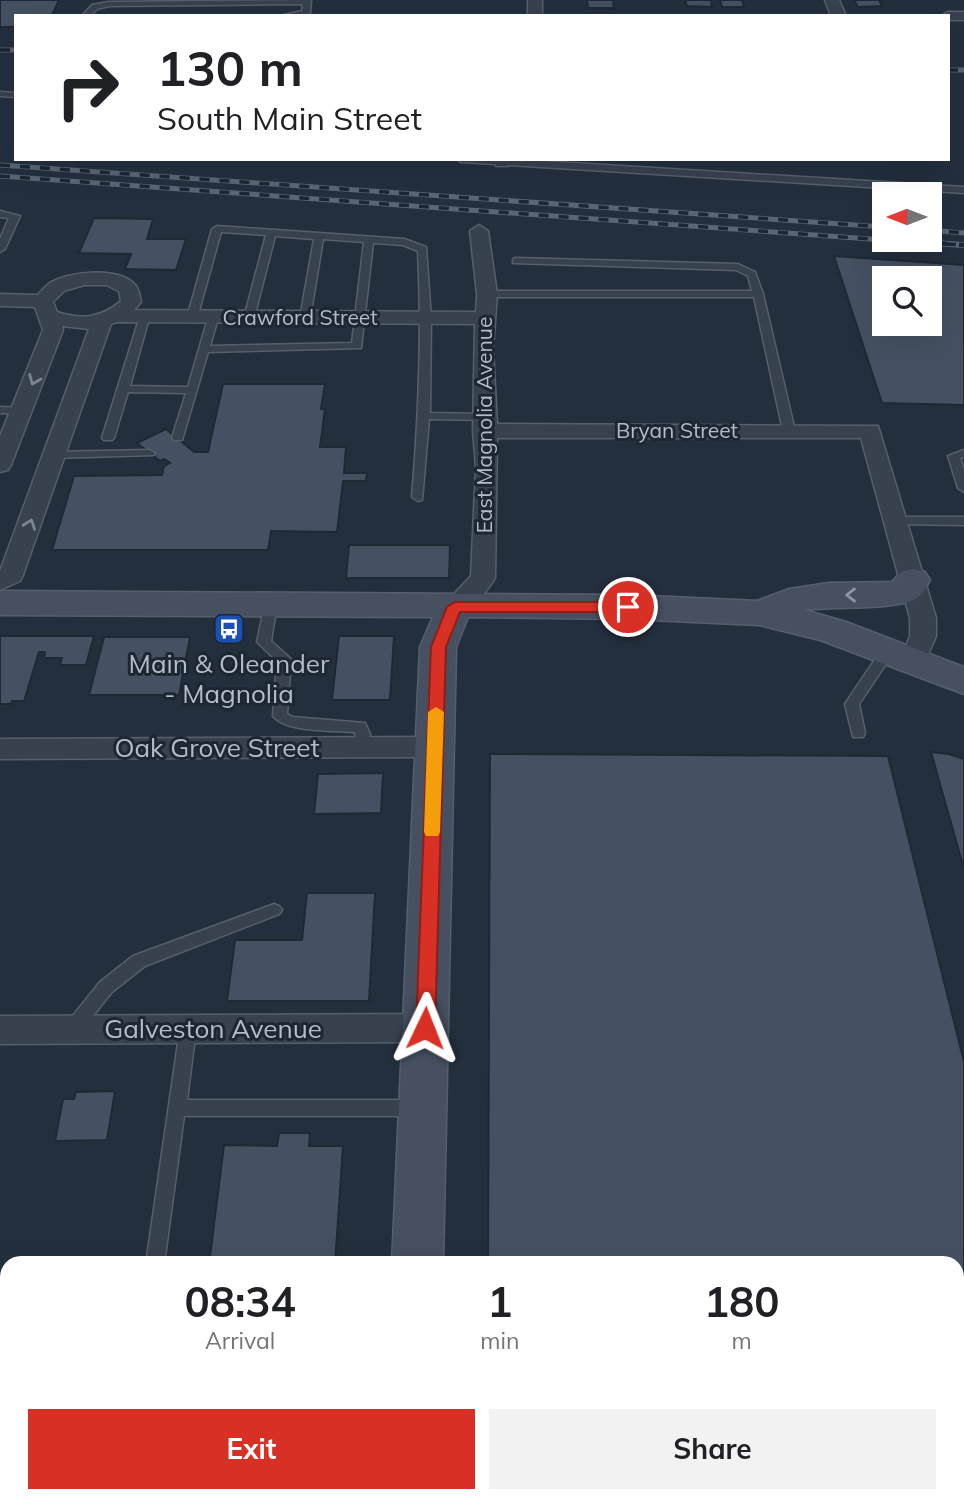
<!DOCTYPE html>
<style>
:root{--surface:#fff;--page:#f2f2f2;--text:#202124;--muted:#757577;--accent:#d93025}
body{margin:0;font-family:Mulish,sans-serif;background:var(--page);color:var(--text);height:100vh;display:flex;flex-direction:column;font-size:26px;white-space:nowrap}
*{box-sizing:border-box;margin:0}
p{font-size:23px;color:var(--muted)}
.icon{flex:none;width:38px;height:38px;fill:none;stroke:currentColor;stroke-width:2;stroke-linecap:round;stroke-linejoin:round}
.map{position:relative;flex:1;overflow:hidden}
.details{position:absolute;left:0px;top:1256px;width:964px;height:247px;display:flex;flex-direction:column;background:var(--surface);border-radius:21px 21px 0 0;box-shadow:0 7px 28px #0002}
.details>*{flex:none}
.hud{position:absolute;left:14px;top:14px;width:936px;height:147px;border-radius:0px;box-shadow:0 7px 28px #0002;background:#fff;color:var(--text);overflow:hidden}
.needle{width:46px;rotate:270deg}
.controls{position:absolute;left:872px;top:182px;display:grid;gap:14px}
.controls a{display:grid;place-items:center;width:70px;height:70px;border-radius:0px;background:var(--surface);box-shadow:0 7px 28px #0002;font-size:35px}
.pin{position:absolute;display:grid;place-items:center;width:60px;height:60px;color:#fff;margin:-30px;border:4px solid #fff;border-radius:50%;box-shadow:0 2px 7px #0007}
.me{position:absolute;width:77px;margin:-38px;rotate:2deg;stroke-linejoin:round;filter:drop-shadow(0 0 5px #0008)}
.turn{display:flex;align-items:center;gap:24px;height:147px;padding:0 28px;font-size:32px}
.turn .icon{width:91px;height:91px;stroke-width:2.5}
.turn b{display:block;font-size:49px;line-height:60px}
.eta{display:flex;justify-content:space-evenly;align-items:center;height:119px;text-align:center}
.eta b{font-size:42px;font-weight:700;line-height:49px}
.action{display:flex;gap:14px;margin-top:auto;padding:14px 28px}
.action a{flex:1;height:80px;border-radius:0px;background:var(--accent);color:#fff;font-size:28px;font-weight:700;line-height:80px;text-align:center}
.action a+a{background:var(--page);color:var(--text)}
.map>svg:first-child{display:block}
.building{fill:#455162;stroke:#1f2835;stroke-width:2;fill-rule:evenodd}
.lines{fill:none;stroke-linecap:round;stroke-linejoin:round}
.lane-casing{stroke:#565f6c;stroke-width:3}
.street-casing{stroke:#565f6c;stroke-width:3}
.secondary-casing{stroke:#565f6c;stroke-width:3}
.lane{fill:#38414e;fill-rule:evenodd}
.street{fill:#38414e;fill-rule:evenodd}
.secondary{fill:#465061;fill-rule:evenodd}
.rail-far1-casing{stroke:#5a6575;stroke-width:5}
.rail-casing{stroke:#5a6575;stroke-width:6}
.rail-far1{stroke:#1d2633;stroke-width:3.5;stroke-dasharray:10;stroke-linecap:butt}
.rail{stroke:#1d2633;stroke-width:4.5;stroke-dasharray:12;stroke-linecap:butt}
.oneway{stroke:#7c8592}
.oneway2{stroke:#8e96a5}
.route{fill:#d93025;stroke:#8d1f18;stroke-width:2}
.slow{fill:#f59e0b}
.labels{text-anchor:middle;stroke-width:6;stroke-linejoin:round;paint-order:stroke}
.far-street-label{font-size:21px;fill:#b4bcc9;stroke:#1d2633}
.poi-label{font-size:26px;fill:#b4bcc9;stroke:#1d2633}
.street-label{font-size:26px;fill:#b4bcc9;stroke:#1d2633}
</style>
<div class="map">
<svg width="964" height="1503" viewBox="0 0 964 1503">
<rect width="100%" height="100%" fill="#242f3e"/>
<g class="building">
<polygon points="0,0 59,0 52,15 62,15 16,16 16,27 0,27"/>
<polygon points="587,0 613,0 614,8 588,8"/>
<polygon points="685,0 711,0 712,7 687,6"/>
<polygon points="720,0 742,0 744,7 722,7"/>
<polygon points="854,0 879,0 882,6 858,7"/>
<polygon points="94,218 153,219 147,239 186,239 176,270 125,269 131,254 79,253"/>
<path d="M834,256L964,265V405L882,403ZM884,278H929V324H884Z"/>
<polygon points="223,384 325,384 321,409 325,409 320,447 346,447 344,473 367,473 366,481 343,481 337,532 271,531 268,550 52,550 74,476 162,475 164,466 170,463 164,459 160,461 137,443 166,429 194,452 208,452"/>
<polygon points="349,545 450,545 449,578 346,578"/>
<polygon points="0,636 94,636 86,665 60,665 62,658 44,658 45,652 39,652 24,701 12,701 11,704 0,704"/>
<polygon points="339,636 394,636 390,700 332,700"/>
<polygon points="104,637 190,637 179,695 89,695"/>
<polygon points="931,752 949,754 964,759 964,869"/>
<polygon points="490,754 888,756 964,1062 964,1392 957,1392 957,1264 488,1264"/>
<polygon points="383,773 381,813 314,814 318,774"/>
<polygon points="307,893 375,893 369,1001 227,1001 235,940 302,940"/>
<polygon points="115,1091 107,1140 55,1141 63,1099 74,1099 76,1092"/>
<polygon points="279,1133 310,1133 309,1146 343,1146 335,1264 209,1264 224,1145 277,1146"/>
</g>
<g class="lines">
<g class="lane-casing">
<g id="lane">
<polygon points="311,0 310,13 302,16 280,16 302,11 303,4 109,6 97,9 90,16 82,16 92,5 109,2"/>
<polygon points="0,92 16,93 16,97 0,96"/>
<polygon points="457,159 508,159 964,187 964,193 461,162"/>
<polygon points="0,211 20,216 5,249 0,252 0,239 9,218 0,217"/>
<path d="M217,226L404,239L426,247L431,318L430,413L484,414L490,417L484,420L429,419L422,500L418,501L412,497C419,415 422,333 418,251L403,245L373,243L361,348L208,352L182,440H174L172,438L186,393L128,392L114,438L112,440H104L102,438L140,316L149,318L130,386L188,387L208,318L213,315L218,318L210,346L352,343L364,242L323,239L310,318L305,321L300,318L314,239L275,236L254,318L249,321L244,318L266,235L221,232L197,318L188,320L187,318L212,229Z"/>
<polygon points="516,258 738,264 755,272 763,294 795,431 789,434 783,431 754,297 487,297 482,294 487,291 752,291 748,276 736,270 513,263 513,259"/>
<polygon points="0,407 22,408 27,411 22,414 0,413"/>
<polygon points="149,450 155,453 153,455 54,458 48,455 54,452"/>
<polygon points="964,450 964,457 960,458 964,470 964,492 958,488 948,456"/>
<polygon points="896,517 964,517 964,525 892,524 892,518"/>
<path d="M271,600L277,604L271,641L291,659L287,714L293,717L365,723L370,734L367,752H357L355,732C333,730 287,733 273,716L277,661L257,642L265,604Z"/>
<polygon points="887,647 894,652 859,704 865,733 863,737 853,737 845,704 882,649"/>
<polygon points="274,904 279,906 282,910 279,914 145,966 112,992 79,1033 73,1035 67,1033 65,1028 67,1023 100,982 133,956"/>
<polygon points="188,1022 194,1024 196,1029 187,1100 417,1100 423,1102 426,1108 423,1114 417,1116 184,1116 164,1264 146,1264 180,1029 182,1024"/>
<rect x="156" y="1496" width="20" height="7"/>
</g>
</g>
<g class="street-casing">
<g id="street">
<rect x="528" y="0" width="14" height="16"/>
<polygon points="825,0 839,0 846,16 831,16"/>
<polygon points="948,12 964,12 964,20 948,20 948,16 941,16"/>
<polygon points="494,159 512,159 508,166 496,166"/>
<path d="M479,225L488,231L497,294L493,349L497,424L878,426L936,618V636L922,669L913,671L904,669L900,662L910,636V618L861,438H497L495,578C485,594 466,619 446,613L442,607L471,576L476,467L473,431L475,324L117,322L111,324L23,575L20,581L0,590V571L89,329L62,326L63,330L11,465L8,470L0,472V436L43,330L35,307L0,306V294L38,295C41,291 46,286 50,283C69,271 121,266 136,286C139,290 140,297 141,302L134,310L476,312L477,294L470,231ZM84,285H106L119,291L121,301C101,318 82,320 57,312L53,302L64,291Z"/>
<polygon points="435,737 445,740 449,747 445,754 435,757 0,759 0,739"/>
<polygon points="425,1014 437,1018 441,1028 437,1038 425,1042 0,1044 0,1016"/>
<rect x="0" y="1422" width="7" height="40"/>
<polygon points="957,1431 964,1432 964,1472 957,1471"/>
</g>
</g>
<g class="secondary-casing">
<g id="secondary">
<path d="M913,569L925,572L930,580C925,589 922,596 913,600C893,610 831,606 804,610L846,622L964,667V694L820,640L759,625L628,619L468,617L456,647L443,1264H392L420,647L433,617L0,615V591L628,595L757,601L789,589L829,583L892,582L901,572Z"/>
<polygon points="381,1496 437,1496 436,1503 380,1503"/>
</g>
</g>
<use href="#lane" class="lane"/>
<use href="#street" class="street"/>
<use href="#secondary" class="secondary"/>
<g class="rail-far1-casing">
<g id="rail-far1">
<polyline points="0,50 16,50"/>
<polyline points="948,70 964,70"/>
<polyline points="0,165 884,227"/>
<polyline points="0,176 884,240"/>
<polyline points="929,230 964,233"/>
<polyline points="886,240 962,245"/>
</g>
</g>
<g class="rail-casing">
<polyline id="rail" points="935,243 964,245"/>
</g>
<use href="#rail-far1" class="rail-far1"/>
<use href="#rail" class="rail"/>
</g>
<defs><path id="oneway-chevron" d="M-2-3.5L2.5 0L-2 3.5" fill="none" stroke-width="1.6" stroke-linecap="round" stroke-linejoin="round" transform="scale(1.75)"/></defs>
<g class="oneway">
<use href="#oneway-chevron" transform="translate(34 380) rotate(112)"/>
<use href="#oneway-chevron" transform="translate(30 524) rotate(-70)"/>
</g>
<use class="oneway2" href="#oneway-chevron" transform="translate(851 595) rotate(180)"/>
<polygon class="route" points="455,602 628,602 635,607 628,612 460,612 446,647 435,1028 432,1034 425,1036 419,1034 416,1028 431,647 447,607"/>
<polygon class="slow" points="436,707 444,712 440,832 438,836 426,836 424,832 428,712"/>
<defs>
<g id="bus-square" transform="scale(1.575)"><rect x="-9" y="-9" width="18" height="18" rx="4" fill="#1a4fb4" stroke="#1d2633"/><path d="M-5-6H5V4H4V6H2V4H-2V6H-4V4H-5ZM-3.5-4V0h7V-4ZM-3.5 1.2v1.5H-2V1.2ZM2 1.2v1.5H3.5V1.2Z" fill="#fff"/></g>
</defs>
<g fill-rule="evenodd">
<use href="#bus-square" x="229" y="629"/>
</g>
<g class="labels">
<g class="far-street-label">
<text x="300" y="325">Crawford Street</text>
<text transform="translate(485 425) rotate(-90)" y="7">East Magnolia Avenue</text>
<text x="677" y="438">Bryan Street</text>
</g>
<g class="poi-label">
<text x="229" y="673">Main &amp; Oleander<tspan x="229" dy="30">- Magnolia</tspan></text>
</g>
<g class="street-label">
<text x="217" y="757">Oak Grove Street</text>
<text x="213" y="1038">Galveston Avenue</text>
</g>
</g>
</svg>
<div class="controls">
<a><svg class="needle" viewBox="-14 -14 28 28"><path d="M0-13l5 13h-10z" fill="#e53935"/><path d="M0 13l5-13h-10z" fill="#757577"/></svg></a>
<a><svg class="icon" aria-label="search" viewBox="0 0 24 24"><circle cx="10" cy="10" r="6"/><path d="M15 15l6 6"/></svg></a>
</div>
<div class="pin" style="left:628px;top:607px;background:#d93025"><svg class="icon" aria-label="arrive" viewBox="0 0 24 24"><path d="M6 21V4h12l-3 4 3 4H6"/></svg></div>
<svg class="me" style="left:425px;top:1028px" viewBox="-20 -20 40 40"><path d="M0-17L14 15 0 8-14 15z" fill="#d93025" stroke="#fff" stroke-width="4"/></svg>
<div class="hud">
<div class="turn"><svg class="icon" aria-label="right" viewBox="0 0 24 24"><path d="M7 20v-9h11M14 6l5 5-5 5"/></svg><div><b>130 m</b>South Main Street</div></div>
</div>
<section class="details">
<div class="eta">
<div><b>08:34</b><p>Arrival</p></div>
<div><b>1</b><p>min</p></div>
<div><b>180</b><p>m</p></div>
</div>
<div class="action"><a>Exit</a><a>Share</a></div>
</section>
</div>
